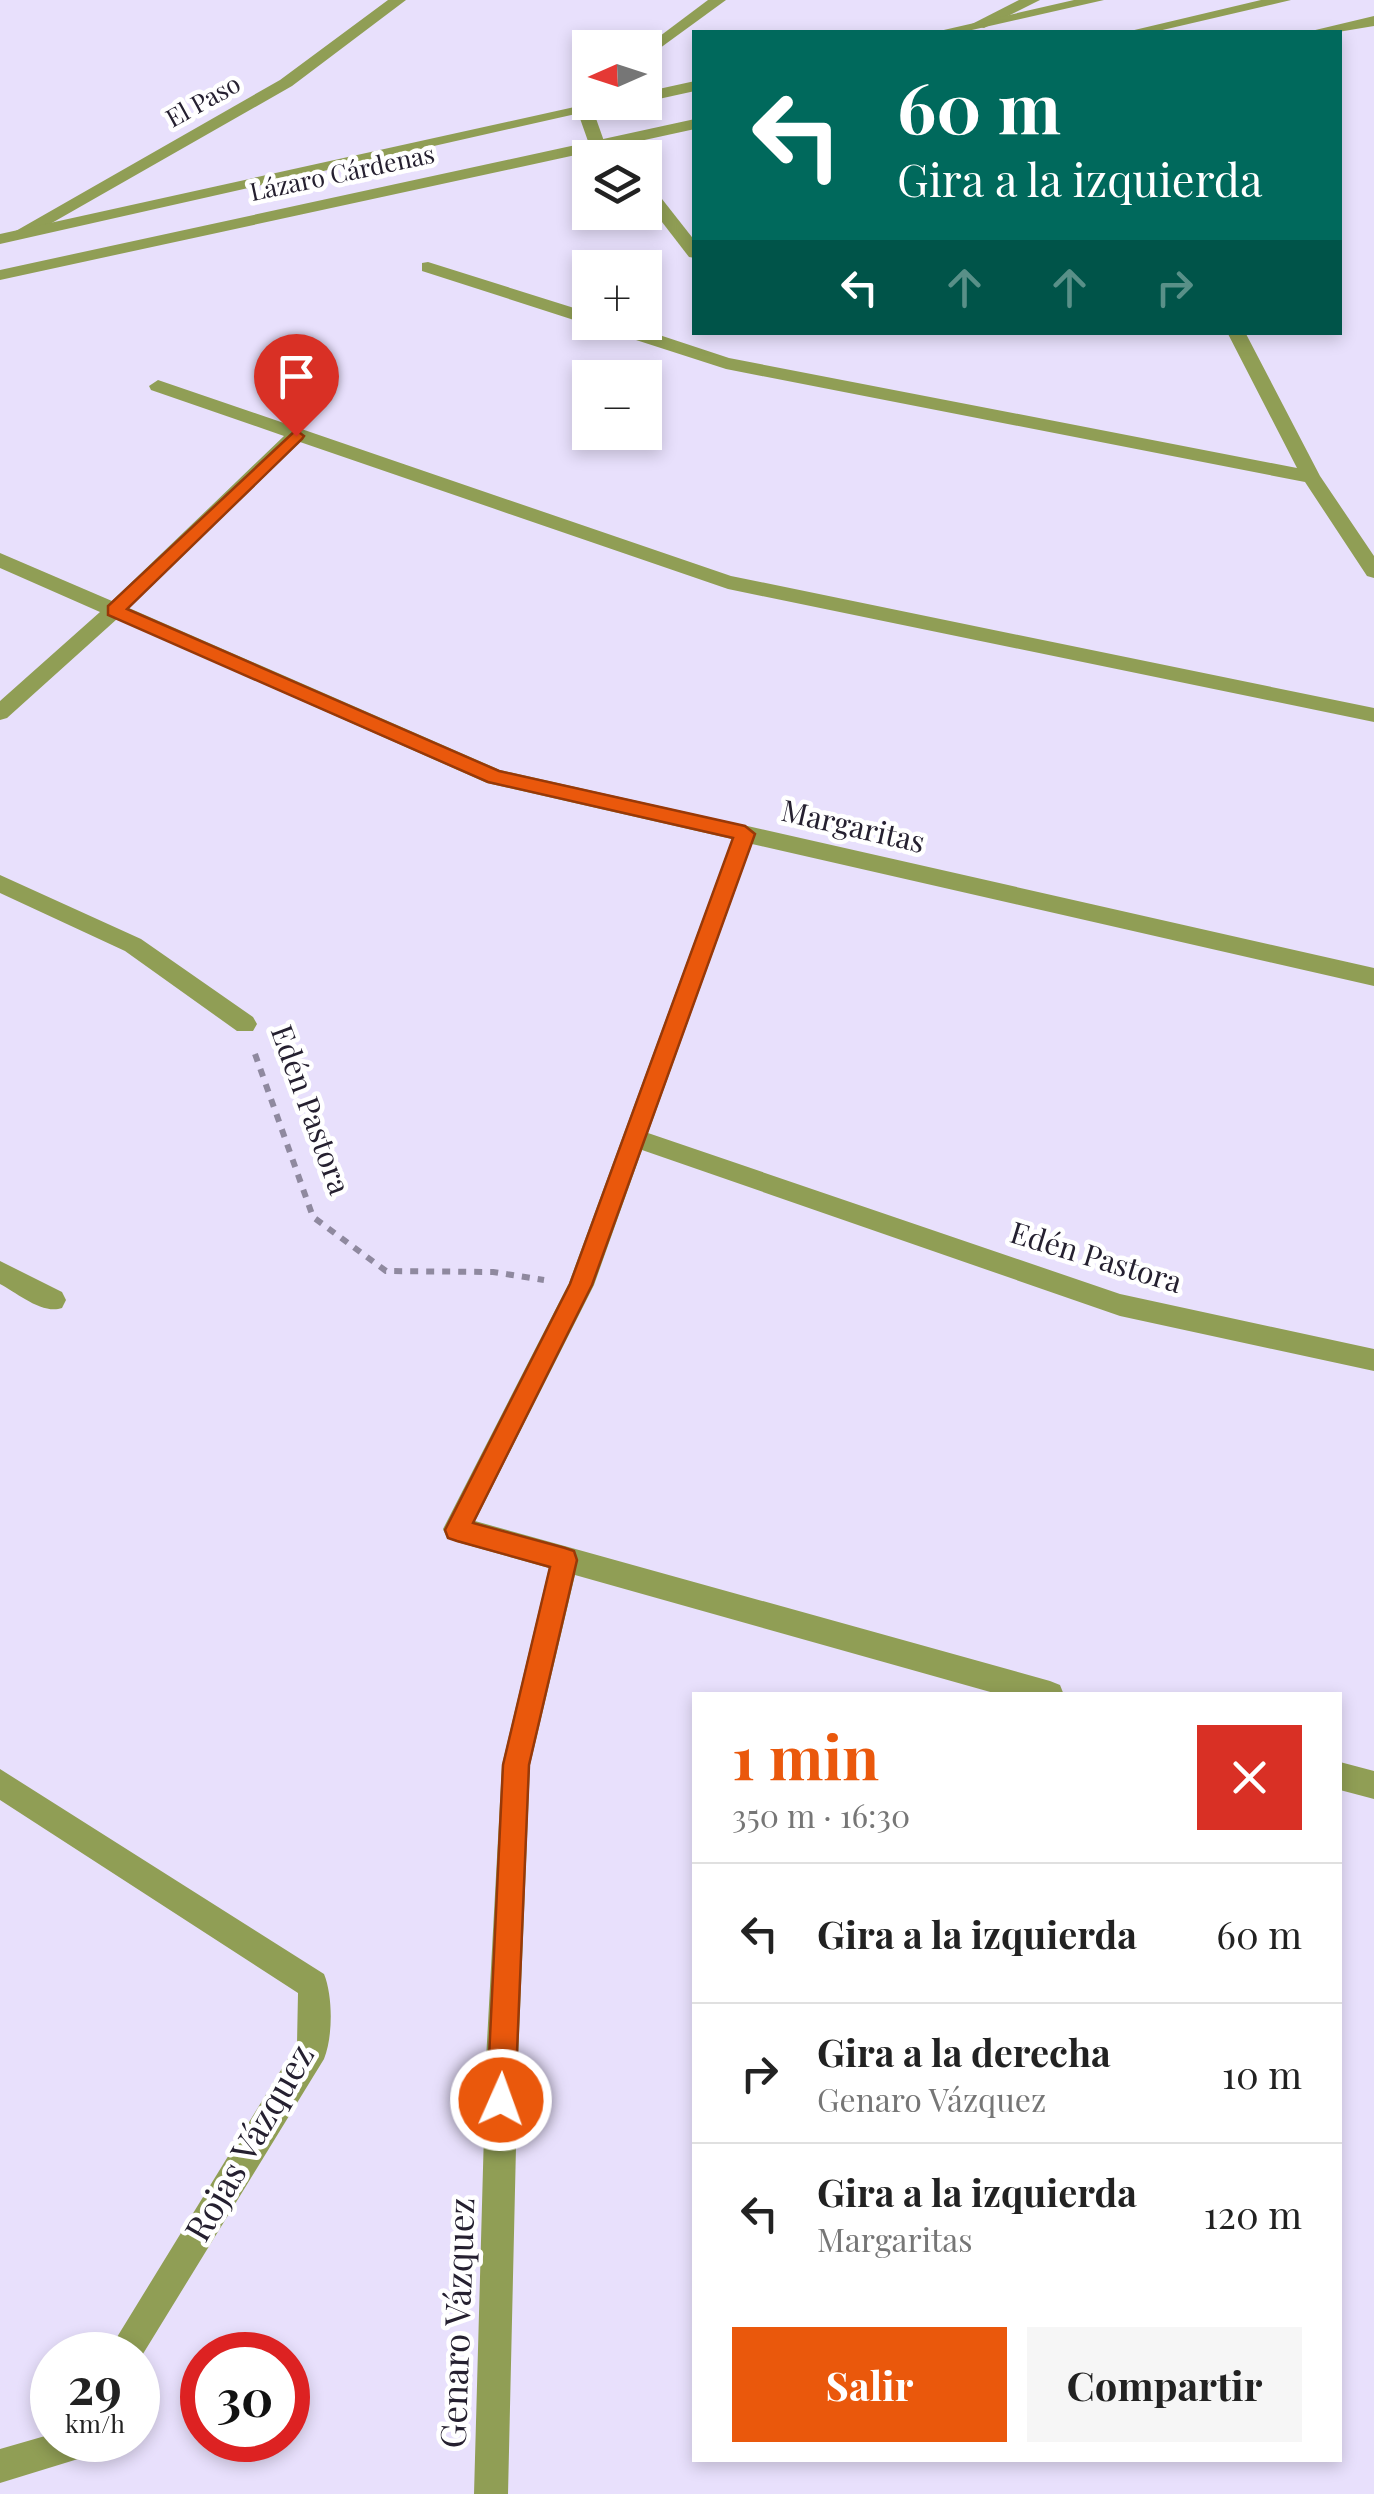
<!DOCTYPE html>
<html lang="es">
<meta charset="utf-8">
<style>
:root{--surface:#fff;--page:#f6f6f6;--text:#222;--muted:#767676;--line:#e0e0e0;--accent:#ea580c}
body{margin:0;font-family:"Playfair Display",serif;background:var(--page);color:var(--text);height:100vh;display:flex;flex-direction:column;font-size:38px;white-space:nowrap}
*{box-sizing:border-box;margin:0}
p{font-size:32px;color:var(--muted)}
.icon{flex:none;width:55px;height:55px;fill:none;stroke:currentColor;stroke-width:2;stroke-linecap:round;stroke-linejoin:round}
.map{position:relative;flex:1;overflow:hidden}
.side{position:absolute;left:692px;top:1692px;width:650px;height:770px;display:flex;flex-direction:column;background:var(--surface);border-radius:0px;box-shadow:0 5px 15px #0003}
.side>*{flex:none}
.hud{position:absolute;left:692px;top:30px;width:650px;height:305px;border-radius:0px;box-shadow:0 5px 15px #0003;background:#00695c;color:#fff;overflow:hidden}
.needle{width:65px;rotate:267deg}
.tools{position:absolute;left:572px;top:30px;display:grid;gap:20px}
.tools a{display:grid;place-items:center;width:90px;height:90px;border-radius:0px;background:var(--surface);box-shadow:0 5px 15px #0003;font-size:50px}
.speed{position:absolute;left:30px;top:2332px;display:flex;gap:20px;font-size:50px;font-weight:700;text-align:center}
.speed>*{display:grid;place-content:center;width:130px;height:130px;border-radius:50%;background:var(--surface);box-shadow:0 5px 15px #0003;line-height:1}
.speed small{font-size:25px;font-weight:400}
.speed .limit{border:15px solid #d22;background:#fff;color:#111}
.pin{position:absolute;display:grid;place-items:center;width:85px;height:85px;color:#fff;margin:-102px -42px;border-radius:50% 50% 50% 0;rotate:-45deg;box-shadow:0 0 10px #0007}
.pin .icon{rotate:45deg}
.me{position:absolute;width:110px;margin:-55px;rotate:2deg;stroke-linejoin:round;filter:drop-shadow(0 0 8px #0008)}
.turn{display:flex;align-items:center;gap:35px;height:210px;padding:0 40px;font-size:45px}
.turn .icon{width:130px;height:130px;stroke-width:2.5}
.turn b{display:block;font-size:70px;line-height:85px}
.lanes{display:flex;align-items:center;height:95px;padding:0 40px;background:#0003;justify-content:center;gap:50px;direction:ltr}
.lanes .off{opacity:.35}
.round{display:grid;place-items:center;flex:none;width:105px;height:105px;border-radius:0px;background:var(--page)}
.summary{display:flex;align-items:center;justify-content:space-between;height:170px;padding:0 40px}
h1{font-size:60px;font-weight:700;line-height:75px;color:var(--accent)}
.cta{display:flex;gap:20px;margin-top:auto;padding:20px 40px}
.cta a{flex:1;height:115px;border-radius:0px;background:var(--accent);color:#fff;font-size:40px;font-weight:700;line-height:115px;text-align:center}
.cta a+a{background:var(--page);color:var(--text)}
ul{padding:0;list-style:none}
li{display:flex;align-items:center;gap:30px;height:140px;padding:0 40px;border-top:2px solid var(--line)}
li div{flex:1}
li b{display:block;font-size:38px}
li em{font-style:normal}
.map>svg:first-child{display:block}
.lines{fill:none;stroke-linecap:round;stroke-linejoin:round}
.path{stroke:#8f899f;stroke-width:6;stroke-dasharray:8 8;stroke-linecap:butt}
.service{fill:#909e55;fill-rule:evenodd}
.minor{fill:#909e55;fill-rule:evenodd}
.tertiary{fill:#909e55;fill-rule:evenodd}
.wall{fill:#459dd2}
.route{fill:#ea580c;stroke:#983908;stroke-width:2.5}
.labels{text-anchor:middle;stroke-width:9;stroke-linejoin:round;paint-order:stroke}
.far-street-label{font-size:25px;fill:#252030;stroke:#fff}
.street-label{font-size:30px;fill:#252030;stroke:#fff}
.near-street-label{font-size:35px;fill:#252030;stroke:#fff}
</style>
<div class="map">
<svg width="1374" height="2494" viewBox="0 0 1374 2494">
<rect width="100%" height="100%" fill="#e8e0fc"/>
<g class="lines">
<polyline class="path" points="255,1054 313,1217 386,1271 493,1272 544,1280"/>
<g class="service">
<polygon points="1374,16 1374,26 1338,32 1307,32"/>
<polygon points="591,140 603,140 620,158 602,158 589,144"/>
<polygon points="645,184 651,185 695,241 695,258 689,257 645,200"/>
</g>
<g class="minor">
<polygon points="388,0 406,0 292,86 29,236 14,232 280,80"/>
<polygon points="708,0 726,0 645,59 644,48"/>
<polygon points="1019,0 1040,0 984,28 970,25"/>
<polygon points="590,95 590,102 597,102 593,110 605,144 597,149 589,144 577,110 584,97"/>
<polygon points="428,262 590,313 590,322 620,322 729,358 1297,468 1227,332 1245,332 1320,476 1374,556 1374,578 1367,576 1305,482 726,369 422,271 422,263"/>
<polygon points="158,380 731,576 1374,708 1374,722 728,589 300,442 129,608 500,770 1374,968 1374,986 752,844 648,1133 1120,1294 1374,1349 1374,1371 1120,1316 642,1150 594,1285 475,1521 1050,1681 1060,1685 1064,1695 1001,1695 575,1575 530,1765 518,2060 508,2494 474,2494 486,2060 502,1765 549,1568 457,1542 447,1538 443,1529 569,1283 732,839 487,783 117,619 7,718 0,720 0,701 100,612 0,568 0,553 112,601 284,436 151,390 149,386"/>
<polygon points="0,875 141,939 253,1017 257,1024 253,1031 237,1031 125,951 0,893"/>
<path d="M0,1261L62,1292L66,1300L62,1308C43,1315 17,1293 0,1284Z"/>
<polygon points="1340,1762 1374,1771 1374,1799 1340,1790"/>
<path d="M0,1769L324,1974C333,1996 333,2037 324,2059L138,2362V2355H106L297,2044L298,1993L0,1800Z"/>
<polygon points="52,2434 52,2440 87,2440 78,2459 0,2483 0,2449"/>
</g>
<g class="tertiary">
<polygon points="1074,0 1104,0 963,32 935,32"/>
<polygon points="1261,0 1291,0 1154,32 1126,32"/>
<polygon points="695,81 695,91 645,102 645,92"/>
<polygon points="597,102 629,102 0,244 0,234"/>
<polygon points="695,119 695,129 0,280 0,270"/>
</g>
</g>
<polygon class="wall" points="694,188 695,188 695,217 694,215"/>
<polygon class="route" points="296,430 304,436 302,439 127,609 499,771 745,826 755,834 592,1285 473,1523 565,1548 574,1551 577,1560 529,1765 515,2100 511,2110 501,2114 491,2110 487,2100 503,1765 550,1567 457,1541 448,1538 445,1530 570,1284 733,838 488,782 108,615 108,606"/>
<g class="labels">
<g class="far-street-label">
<text transform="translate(203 101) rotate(-29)" y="9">El Paso</text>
<text transform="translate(342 173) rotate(-12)" y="9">Lázaro Cárdenas</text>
</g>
<g class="street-label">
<text transform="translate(853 827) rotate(13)" y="10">Margaritas</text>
<text transform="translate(310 1110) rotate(70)" y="10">Edén Pastora</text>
<text transform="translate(1096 1258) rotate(17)" y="10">Edén Pastora</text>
</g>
<g class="near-street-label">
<text transform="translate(250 2143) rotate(-60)" y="12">Rojas Vázquez</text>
<text transform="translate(458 2323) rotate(-88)" y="12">Genaro Vázquez</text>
</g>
</g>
</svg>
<div class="tools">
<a><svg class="needle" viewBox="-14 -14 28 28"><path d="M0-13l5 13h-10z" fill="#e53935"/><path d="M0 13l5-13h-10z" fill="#767676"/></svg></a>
<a><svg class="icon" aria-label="layers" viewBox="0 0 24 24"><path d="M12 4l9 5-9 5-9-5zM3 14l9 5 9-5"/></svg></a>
<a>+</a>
<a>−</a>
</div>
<div class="speed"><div>29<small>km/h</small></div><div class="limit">30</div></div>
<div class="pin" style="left:296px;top:436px;background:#d93025"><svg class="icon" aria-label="arrive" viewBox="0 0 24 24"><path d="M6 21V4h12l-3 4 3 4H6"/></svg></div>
<svg class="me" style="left:501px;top:2100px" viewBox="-20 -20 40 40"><circle r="17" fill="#ea580c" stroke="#fff" stroke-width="3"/><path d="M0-11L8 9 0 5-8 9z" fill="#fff"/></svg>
<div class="hud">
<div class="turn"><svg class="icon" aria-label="left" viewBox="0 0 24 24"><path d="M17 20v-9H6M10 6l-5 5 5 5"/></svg><div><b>60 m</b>Gira a la izquierda</div></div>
<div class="lanes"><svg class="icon" aria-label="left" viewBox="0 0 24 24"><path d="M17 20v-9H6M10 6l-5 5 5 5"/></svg><svg class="icon off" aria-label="ahead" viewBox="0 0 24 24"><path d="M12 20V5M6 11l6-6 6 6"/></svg><svg class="icon off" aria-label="ahead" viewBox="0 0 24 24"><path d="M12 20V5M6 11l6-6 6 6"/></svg><svg class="icon off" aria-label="right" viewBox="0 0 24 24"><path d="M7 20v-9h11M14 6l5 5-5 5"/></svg></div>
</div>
<section class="side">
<div class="summary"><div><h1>1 min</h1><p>350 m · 16:30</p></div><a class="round" style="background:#d93025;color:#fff"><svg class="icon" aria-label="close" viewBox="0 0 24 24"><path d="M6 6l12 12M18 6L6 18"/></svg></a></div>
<ul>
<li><svg class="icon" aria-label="left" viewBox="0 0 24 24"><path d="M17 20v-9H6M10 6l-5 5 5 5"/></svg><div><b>Gira a la izquierda</b></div><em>60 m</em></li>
<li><svg class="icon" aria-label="right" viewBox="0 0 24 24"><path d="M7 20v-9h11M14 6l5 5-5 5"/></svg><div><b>Gira a la derecha</b><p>Genaro Vázquez</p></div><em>10 m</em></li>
<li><svg class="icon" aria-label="left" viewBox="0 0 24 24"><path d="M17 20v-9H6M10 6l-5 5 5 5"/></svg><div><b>Gira a la izquierda</b><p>Margaritas</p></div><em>120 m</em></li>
</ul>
<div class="cta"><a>Salir</a><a>Compartir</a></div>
</section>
</div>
